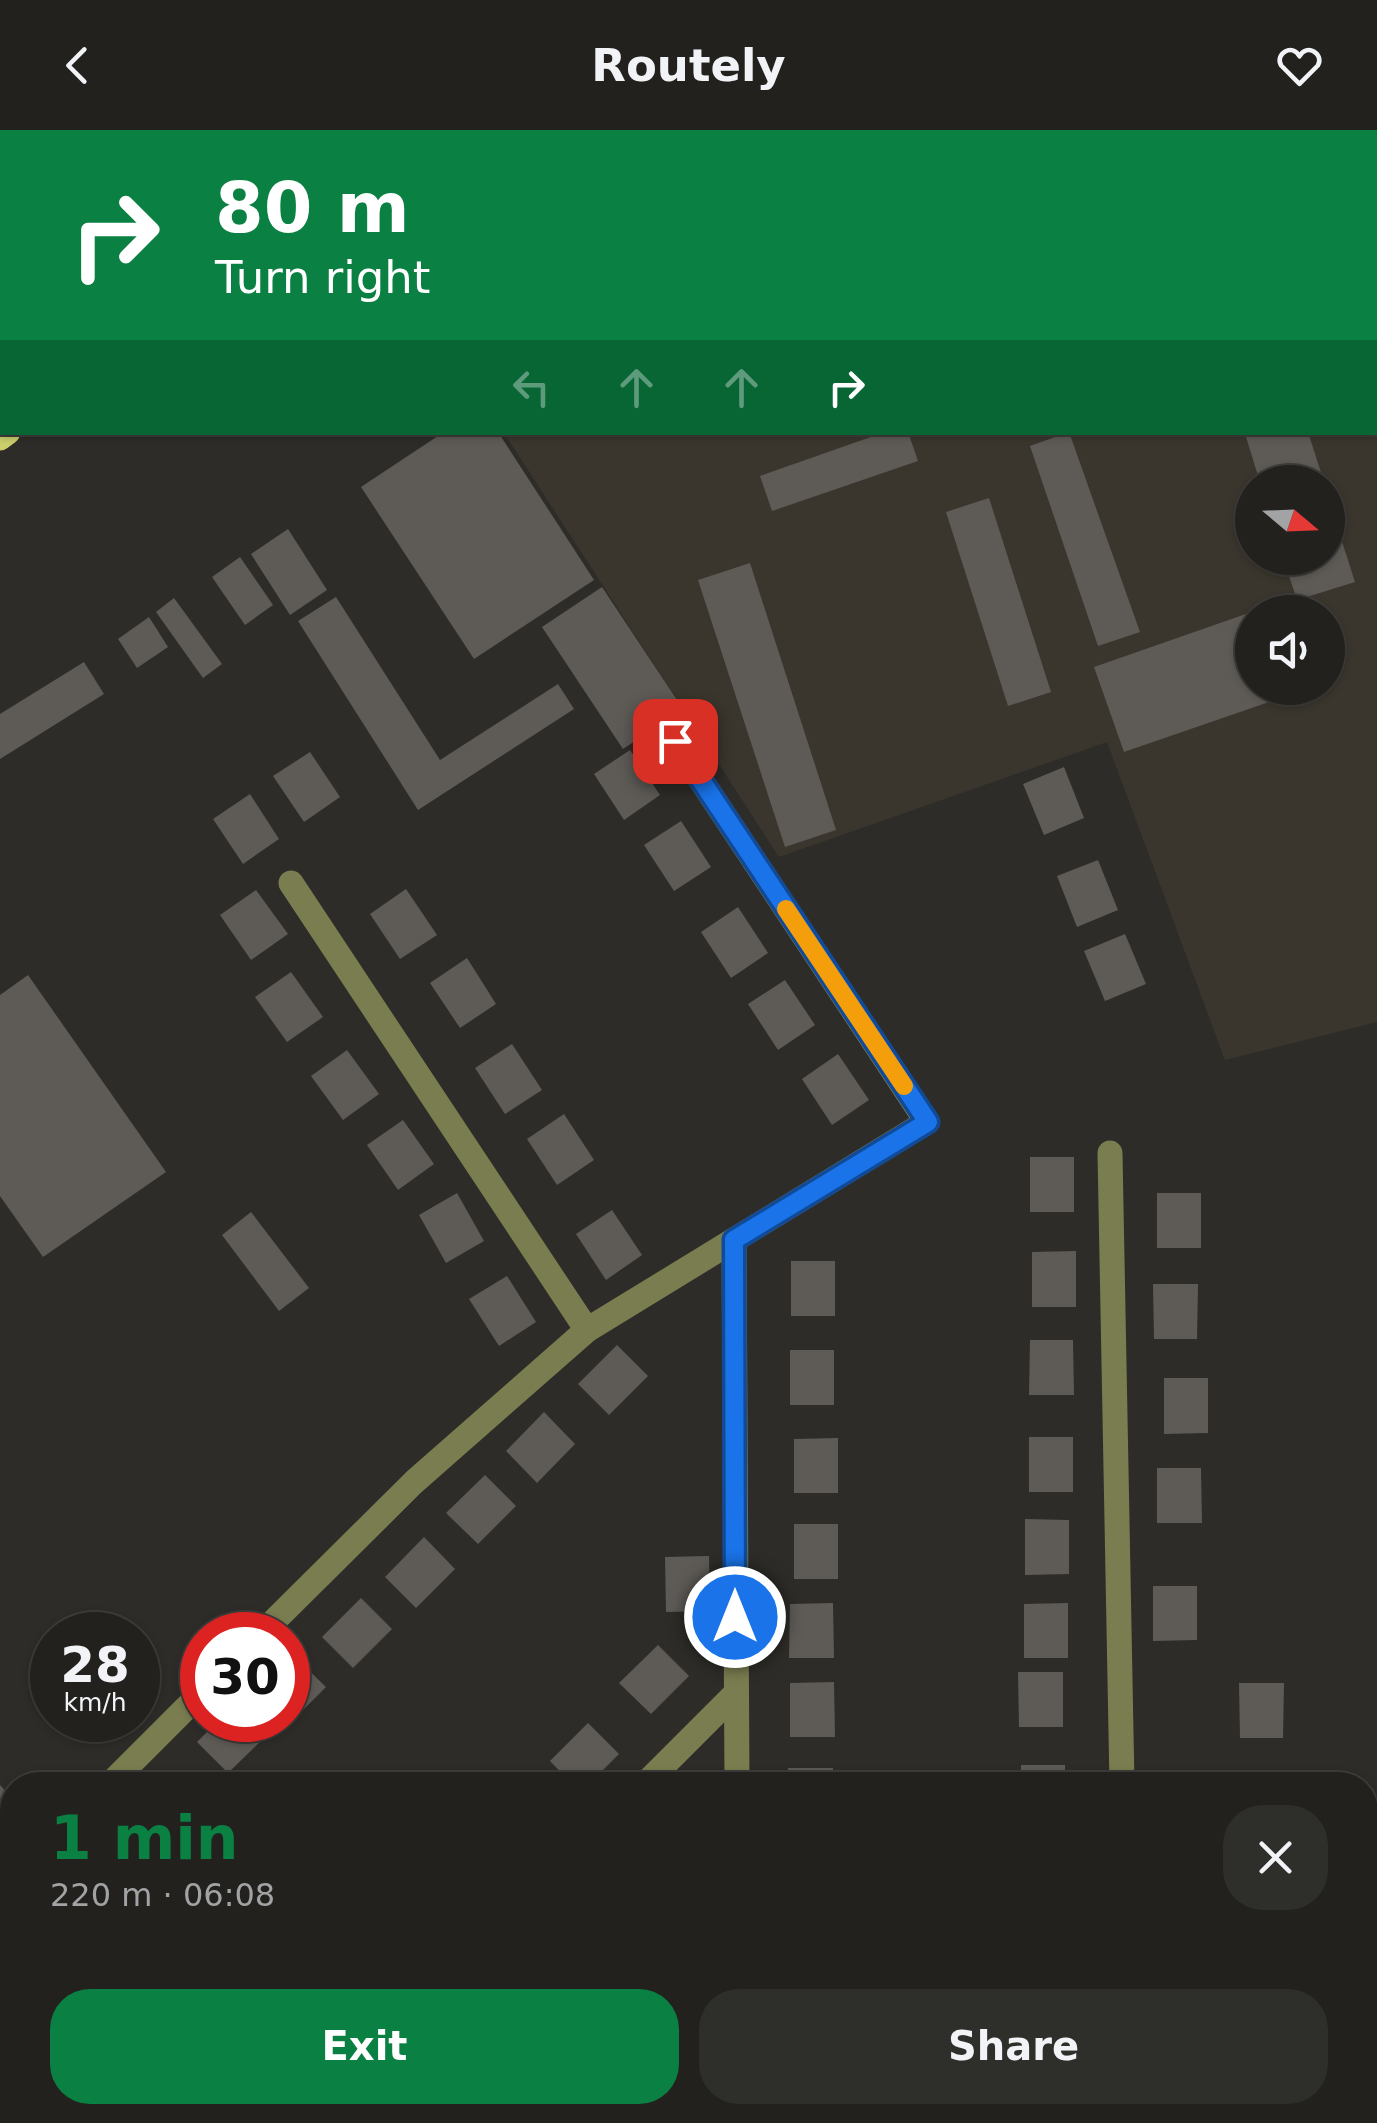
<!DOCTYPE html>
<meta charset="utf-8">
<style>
:root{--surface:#22211e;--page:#2e2e2b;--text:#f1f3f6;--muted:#a2a3a4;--line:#3f3e3c;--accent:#0b8043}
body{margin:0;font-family:"DejaVu Sans",sans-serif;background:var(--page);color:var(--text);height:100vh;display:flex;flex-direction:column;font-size:38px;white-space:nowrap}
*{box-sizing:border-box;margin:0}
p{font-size:32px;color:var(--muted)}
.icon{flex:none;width:55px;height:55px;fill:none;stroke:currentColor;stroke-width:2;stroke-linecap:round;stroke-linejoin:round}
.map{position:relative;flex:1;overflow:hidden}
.details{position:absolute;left:0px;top:1642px;width:1378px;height:352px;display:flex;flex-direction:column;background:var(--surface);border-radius:40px 40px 0 0;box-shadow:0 2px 8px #0004,0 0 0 2px var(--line)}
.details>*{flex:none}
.guide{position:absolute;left:0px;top:0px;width:1378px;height:305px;box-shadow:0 2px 8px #0004,0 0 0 2px var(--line);background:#0b8043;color:#fff;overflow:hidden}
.needle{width:65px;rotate:109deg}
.buttons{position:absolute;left:1235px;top:335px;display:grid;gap:20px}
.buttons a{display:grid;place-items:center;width:110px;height:110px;border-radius:50%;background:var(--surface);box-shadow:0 2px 8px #0004,0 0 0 2px var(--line);font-size:50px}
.speed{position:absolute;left:30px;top:1482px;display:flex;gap:20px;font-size:50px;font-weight:700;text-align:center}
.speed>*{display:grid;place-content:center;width:130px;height:130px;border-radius:50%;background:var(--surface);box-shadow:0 2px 8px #0004,0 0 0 2px var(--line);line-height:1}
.speed small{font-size:25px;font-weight:400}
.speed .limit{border:15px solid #d22;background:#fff;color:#111}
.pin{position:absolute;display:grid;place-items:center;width:85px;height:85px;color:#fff;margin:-42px;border-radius:20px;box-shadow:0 5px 15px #0006}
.me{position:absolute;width:110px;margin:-55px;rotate:0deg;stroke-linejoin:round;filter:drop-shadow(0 0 8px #0008)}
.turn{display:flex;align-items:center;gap:35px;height:210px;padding:0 50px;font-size:45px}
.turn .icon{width:130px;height:130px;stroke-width:2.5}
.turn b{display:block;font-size:70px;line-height:85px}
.lanes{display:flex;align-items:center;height:95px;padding:0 50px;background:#0003;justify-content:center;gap:50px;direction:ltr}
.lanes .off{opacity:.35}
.round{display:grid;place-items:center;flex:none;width:105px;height:105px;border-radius:40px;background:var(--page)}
.headline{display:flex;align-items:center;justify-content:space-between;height:170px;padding:0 50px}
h1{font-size:60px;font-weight:700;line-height:75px;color:var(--accent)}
.cta{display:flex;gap:20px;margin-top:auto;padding:20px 50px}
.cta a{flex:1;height:115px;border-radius:40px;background:var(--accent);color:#fff;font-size:40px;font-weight:700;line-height:115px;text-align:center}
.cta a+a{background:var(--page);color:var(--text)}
header{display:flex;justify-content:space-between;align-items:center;height:130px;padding:0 50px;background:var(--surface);font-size:45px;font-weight:700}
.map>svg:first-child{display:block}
.built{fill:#3a362d;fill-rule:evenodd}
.building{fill:#5e5b57}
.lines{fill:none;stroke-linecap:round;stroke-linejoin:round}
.minor{stroke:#7a7d4f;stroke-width:25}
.major{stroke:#cace6b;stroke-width:25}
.route-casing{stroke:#114b97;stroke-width:25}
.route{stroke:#1a73e8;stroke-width:18}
.slow{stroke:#f59e0b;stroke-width:18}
</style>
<header><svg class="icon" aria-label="back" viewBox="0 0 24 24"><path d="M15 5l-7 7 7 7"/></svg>Routely<svg class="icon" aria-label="heart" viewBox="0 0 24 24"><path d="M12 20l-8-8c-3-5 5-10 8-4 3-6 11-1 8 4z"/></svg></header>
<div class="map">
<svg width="1377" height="1993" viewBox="0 0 1377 1993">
<rect width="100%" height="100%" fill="#2d2c28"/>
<g class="built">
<polygon points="0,0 178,0 2,2 0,117"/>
<path d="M1188,0H1377V892L1225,930L1107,612L779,727L504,303L1375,302V2H1180ZM1252,352H1328V428H1252ZM1252,482H1328V558H1252Z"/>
</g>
<g class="building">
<polygon points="444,302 498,302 594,450 474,529 361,357"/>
<polygon points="885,302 908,302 918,331 772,381 760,346"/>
<polygon points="1069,302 1140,502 1098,516 1030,316"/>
<polygon points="1261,302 1308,302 1324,352 1260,352 1246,307"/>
<polygon points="989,368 1051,562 1008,576 946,382"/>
<polygon points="1328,368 1355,452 1297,470 1283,428 1328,428"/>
<polygon points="288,399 327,460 290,485 251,424"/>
<polygon points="240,427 273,475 245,495 212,447"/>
<polygon points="750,433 836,700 785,717 698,450"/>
<polygon points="602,457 683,579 623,619 542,497"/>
<polygon points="336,467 440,630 558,554 574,579 418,680 298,491"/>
<polygon points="174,468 222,534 203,548 156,482"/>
<polygon points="1246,484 1252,504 1252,558 1271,558 1275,570 1124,622 1094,537"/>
<polygon points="149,487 168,517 137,538 118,509"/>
<polygon points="84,532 104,564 0,629 0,584"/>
<polygon points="630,620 660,665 624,690 594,644"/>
<polygon points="310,622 340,667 304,692 273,646"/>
<polygon points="1064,637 1084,688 1044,705 1023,654"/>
<polygon points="250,664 279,709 243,734 213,689"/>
<polygon points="681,691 711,737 674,761 644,715"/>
<polygon points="1098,730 1118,780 1077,797 1057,746"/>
<polygon points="406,759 437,805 400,829 370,784"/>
<polygon points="256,760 288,804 251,830 220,785"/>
<polygon points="738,777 768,823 731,848 701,802"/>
<polygon points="1125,804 1146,854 1105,871 1084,821"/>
<polygon points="467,828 496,874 460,898 430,853"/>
<polygon points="291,842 323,887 287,912 255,867"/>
<polygon points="28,845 166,1042 43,1127 0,1066 0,865"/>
<polygon points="785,850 815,895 778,920 748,874"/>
<polygon points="512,914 542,960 505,984 475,938"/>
<polygon points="347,920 379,964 343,990 311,946"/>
<polygon points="838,924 869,970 832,995 802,949"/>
<polygon points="564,984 594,1030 557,1055 527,1009"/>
<polygon points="403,990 434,1034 398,1060 367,1015"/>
<rect x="1030" y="1027" width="44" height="55"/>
<polygon points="457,1063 484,1111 446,1133 419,1085"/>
<rect x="1157" y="1063" width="44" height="55"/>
<polygon points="612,1080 642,1125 606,1150 576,1104"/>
<polygon points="251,1082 309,1158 279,1181 222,1105"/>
<polygon points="1076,1121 1076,1177 1032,1177 1032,1122"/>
<rect x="791" y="1131" width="44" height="55"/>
<polygon points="507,1146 536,1192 499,1216 469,1169"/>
<polygon points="1153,1154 1198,1154 1197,1209 1154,1209"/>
<polygon points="1030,1210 1073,1210 1074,1265 1029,1265"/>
<polygon points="617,1215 648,1246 609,1285 578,1254"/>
<rect x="790" y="1220" width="44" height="55"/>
<polygon points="1164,1248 1208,1248 1208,1303 1164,1304"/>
<polygon points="544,1282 575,1314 537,1353 506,1321"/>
<rect x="1029" y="1307" width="44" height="55"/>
<polygon points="838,1308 838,1363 794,1363 794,1309"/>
<polygon points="1157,1338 1201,1338 1202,1393 1157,1393"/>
<polygon points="485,1345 516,1376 478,1414 446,1383"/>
<polygon points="1025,1389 1069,1390 1069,1444 1025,1445"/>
<rect x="794" y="1394" width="44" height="55"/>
<polygon points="424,1407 455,1439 416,1478 385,1447"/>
<polygon points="709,1426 710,1481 666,1482 665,1427"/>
<polygon points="1153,1456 1197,1456 1197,1510 1153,1511"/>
<polygon points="361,1468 392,1499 353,1538 322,1507"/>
<polygon points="833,1473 834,1528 789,1528 790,1474"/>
<polygon points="1068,1473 1068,1528 1024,1528 1024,1474"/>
<polygon points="658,1515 689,1546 651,1584 619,1553"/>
<polygon points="294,1526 326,1557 287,1596 281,1590 288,1590 288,1533"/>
<polygon points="1018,1542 1063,1542 1063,1597 1019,1597"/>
<polygon points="834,1552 835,1607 790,1607 790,1553"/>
<polygon points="1239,1553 1284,1553 1283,1608 1240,1608"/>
<polygon points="219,1590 252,1590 267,1605 228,1643 197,1612"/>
<polygon points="588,1593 619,1624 588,1655 573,1655 550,1631"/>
<rect x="1021" y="1635" width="44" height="20"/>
<polygon points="788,1638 833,1638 833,1655 789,1655"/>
<polygon points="174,1641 188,1655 161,1655"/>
<polygon points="0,1655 12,1668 12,1702 0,1714"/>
<polygon points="0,1856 12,1868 12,1898 0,1910"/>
<polygon points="99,1982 122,1982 132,1993 89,1993"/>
<rect x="785" y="1982" width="44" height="11"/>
<rect x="1028" y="1982" width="44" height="11"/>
<rect x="1161" y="1982" width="45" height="11"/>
</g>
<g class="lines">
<g class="minor">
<polyline points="291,753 587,1200"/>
<polyline points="1110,1023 1122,1655"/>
<polyline points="734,1110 737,1655"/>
<polyline points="260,1505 414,1352 587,1200 927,992 675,611"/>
<polyline points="109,1655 202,1562"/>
<polyline points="644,1655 736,1563"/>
<polyline points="0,1763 12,1751"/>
<polyline points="0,1777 12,1791"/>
<polyline points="193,1982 202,1993"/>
<polyline points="741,1982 741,1993"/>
<polyline points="1127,1982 1128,1993"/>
<polyline points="307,1993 318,1982"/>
</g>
<g class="major">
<polyline points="340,2 343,0"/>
<polyline points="447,2 451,0"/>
<polyline points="0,237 2,235"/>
<polyline points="0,308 8,302"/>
</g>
</g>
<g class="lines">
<g class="route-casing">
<polyline id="route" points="675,611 928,992 734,1110 735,1487"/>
</g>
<use href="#route" class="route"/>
<polyline class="slow" points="786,779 904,956"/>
</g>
</svg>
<div class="buttons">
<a><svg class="needle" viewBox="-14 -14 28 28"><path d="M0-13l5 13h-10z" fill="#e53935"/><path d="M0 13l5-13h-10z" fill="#a2a3a4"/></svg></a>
<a><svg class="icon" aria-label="sound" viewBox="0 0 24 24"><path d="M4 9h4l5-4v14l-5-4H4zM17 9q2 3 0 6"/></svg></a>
</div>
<div class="speed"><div>28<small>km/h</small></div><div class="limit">30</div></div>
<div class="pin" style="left:675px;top:611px;background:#d93025"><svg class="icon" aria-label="arrive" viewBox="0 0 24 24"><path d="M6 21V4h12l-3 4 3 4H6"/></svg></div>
<svg class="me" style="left:735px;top:1487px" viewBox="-20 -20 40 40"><circle r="17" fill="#1a73e8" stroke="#fff" stroke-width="3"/><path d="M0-11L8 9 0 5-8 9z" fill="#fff"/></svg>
<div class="guide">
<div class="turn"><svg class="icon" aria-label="right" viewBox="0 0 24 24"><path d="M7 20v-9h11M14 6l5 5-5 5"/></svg><div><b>80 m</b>Turn right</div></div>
<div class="lanes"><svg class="icon off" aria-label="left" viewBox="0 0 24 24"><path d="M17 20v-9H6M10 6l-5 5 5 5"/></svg><svg class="icon off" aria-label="ahead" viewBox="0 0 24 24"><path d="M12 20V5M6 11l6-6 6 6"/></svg><svg class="icon off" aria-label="ahead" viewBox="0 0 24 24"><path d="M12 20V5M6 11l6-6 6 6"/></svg><svg class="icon" aria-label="right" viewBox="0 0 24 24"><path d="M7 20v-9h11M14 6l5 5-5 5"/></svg></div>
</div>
<section class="details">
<div class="headline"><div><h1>1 min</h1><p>220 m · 06:08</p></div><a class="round"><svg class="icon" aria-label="close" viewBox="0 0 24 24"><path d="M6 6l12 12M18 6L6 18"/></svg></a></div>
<div class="cta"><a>Exit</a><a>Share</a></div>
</section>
</div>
